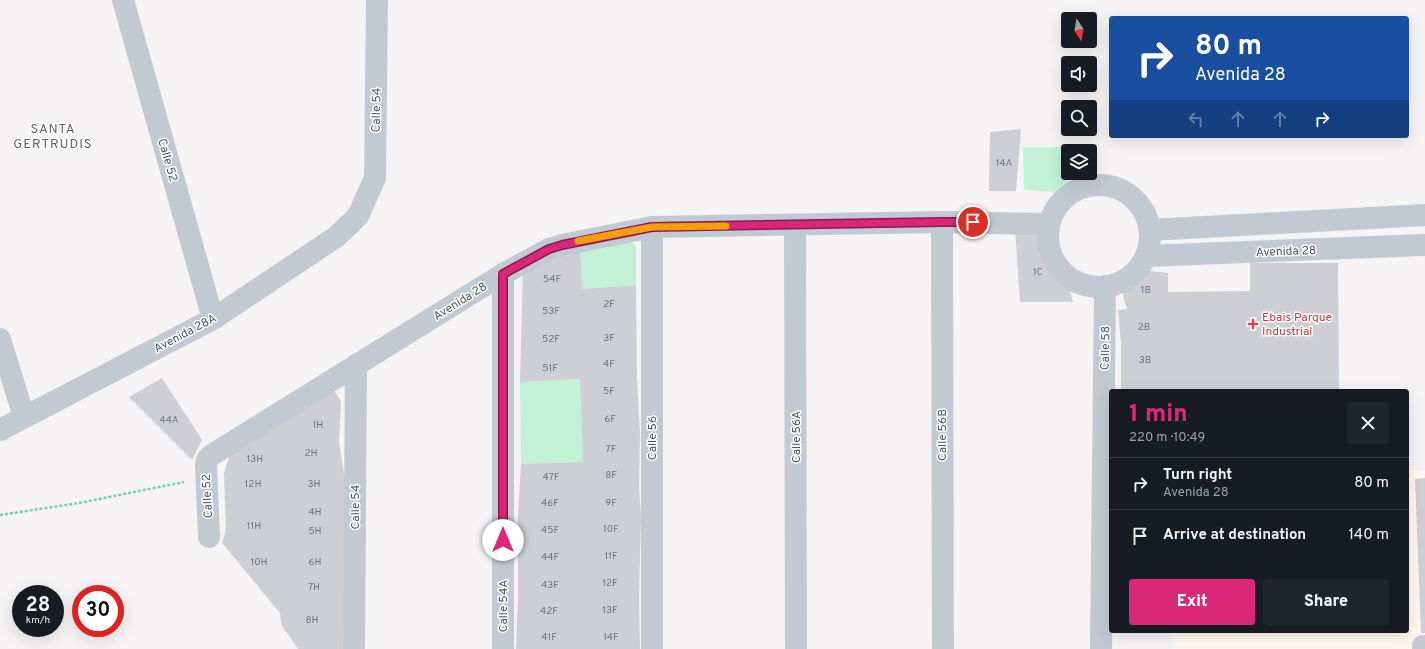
<!DOCTYPE html>
<meta charset="utf-8">
<style>
:root{--surface:#171b24;--page:#20242c;--text:#f1f3f6;--muted:#9ea1a6;--line:#363941;--accent:#db2777}
body{margin:0;font-family:Overpass,sans-serif;background:var(--page);color:var(--text);height:100vh;display:flex;flex-direction:column;font-size:15px;white-space:nowrap}
*{box-sizing:border-box;margin:0}
p{font-size:13px;color:var(--muted)}
.icon{flex:none;width:22px;height:22px;fill:none;stroke:currentColor;stroke-width:2;stroke-linecap:round;stroke-linejoin:round}
.map{position:relative;flex:1;overflow:hidden}
.panel{position:absolute;left:1109px;top:389px;width:300px;height:244px;display:flex;flex-direction:column;background:var(--surface);border-radius:4px;box-shadow:0 4px 16px #0002}
.panel>*{flex:none}
.hud{position:absolute;left:1109px;top:16px;width:300px;height:122px;border-radius:4px;box-shadow:0 4px 16px #0002;background:#1a4fa0;color:#fff;overflow:hidden}
.needle{width:26px;rotate:168deg}
.controls{position:absolute;left:1061px;top:12px;display:grid;gap:8px}
.controls a{display:grid;place-items:center;width:36px;height:36px;border-radius:4px;background:var(--surface);box-shadow:0 4px 16px #0002;font-size:20px}
.speed{position:absolute;left:12px;top:585px;display:flex;gap:8px;font-size:20px;font-weight:700;text-align:center}
.speed>*{display:grid;place-content:center;width:52px;height:52px;border-radius:50%;background:var(--surface);box-shadow:0 4px 16px #0002;line-height:1}
.speed small{font-size:10px;font-weight:400}
.speed .limit{border:6px solid #d22;background:#fff;color:#111}
.pin{position:absolute;display:grid;place-items:center;width:34px;height:34px;color:#fff;margin:-17px;border:2px solid #fff;border-radius:50%;box-shadow:0 1px 4px #0007}
.me{position:absolute;width:44px;margin:-22px;rotate:0deg;stroke-linejoin:round;filter:drop-shadow(0 0 3px #0008)}
.turn{display:flex;align-items:center;gap:14px;height:84px;padding:0 20px;font-size:18px}
.turn .icon{width:52px;height:52px;stroke-width:2.5}
.turn b{display:block;font-size:28px;line-height:34px}
.lanes{display:flex;align-items:center;height:38px;padding:0 20px;background:#0003;justify-content:center;gap:20px;direction:ltr}
.lanes .off{opacity:.35}
.round{display:grid;place-items:center;flex:none;width:42px;height:42px;border-radius:4px;background:var(--page)}
.overview{display:flex;align-items:center;justify-content:space-between;height:68px;padding:0 20px}
h1{font-size:24px;font-weight:800;line-height:30px;color:var(--accent)}
.cta{display:flex;gap:8px;margin-top:auto;padding:8px 20px}
.cta a{flex:1;height:46px;border-radius:4px;background:var(--accent);color:#fff;font-size:16px;font-weight:800;line-height:46px;text-align:center}
.cta a+a{background:var(--page);color:var(--text)}
ul{padding:0;list-style:none}
li{display:flex;align-items:center;gap:12px;height:52px;padding:0 20px;border-top:1px solid var(--line)}
li div{flex:1}
li b{display:block;font-size:15px}
li em{font-style:normal}
.map>svg:first-child{display:block}
.commercial{fill:#fdf9ef}
.green{fill:#c3f1d5}
.building{fill:#cdcfd5}
.lines{fill:none;stroke-linecap:round;stroke-linejoin:round}
.path{stroke:#7ad0a6;stroke-width:2.5;stroke-dasharray:3 2;stroke-linecap:butt}
.minor{stroke:#c1cad2;stroke-width:22}
.route-casing{stroke:#8e194d;stroke-width:10}
.route{stroke:#db2777;stroke-width:7}
.slow{stroke:#f59e0b;stroke-width:7}
.health-dot{fill:#e0444e;stroke:#fff;stroke-width:1.5}
.labels{text-anchor:middle;stroke-width:3;stroke-linejoin:round;paint-order:stroke}
.number-label{font-size:10px;fill:#6b747e}
.street-label{font-size:12px;fill:#4a5661;stroke:#fff}
.health-label{font-size:12px;fill:#be3a42;stroke:#fff;text-anchor:start}
.neighbourhood-label{font-size:13px;letter-spacing:1px;fill:#5f6368;stroke:#fff}
</style>
<div class="map">
<svg width="1425" height="649" viewBox="0 0 1425 649">
<rect width="100%" height="100%" fill="#f5f3f3"/>
<polygon class="commercial" points="1407,471 1425,471 1425,649 1172,649 1172,631 1407,631"/>
<g class="green">
<polygon points="1023,147 1075,147 1075,151 1068,151 1068,173 1075,173 1075,175 1055,192 1024,190"/>
<polygon points="627,238 636,245 636,285 582,289 580,245"/>
<polygon points="580,379 583,462 521,464 520,382"/>
</g>
<g class="building">
<polygon points="1021,129 1016,191 989,191 990,132"/>
<polygon points="1015,228 1039,233 1048,258 1068,283 1073,302 1020,302"/>
<polygon points="580,245 582,289 636,285 637,377 640,435 639,487 641,516 639,596 640,649 516,649 518,598 518,516 521,464 583,462 580,379 520,382 523,267"/>
<polygon points="1250,263 1338,263 1339,391 1121,391 1121,342 1118,310 1127,309 1123,295 1126,283 1142,270 1168,273 1168,292 1250,291"/>
<polygon points="162,378 202,440 192,460 129,397"/>
<polygon points="333,389 341,401 339,442 347,493 348,574 343,631 343,649 298,649 281,624 280,613 222,543 226,530 224,473 230,454"/>
<polygon points="1425,478 1425,633 1421,633 1415,479"/>
</g>
<g class="lines">
<polyline class="path" points="0,515 79,503 184,482"/>
<g class="minor">
<polyline points="123,0 213,319"/>
<circle cx="1099" cy="236" r="51"/>
<polyline points="942,222 943,649"/>
<polyline points="795,225 796,649"/>
<polyline points="652,227 652,649"/>
<polyline points="1150,230 1425,215"/>
<polyline points="1146,256 1425,245"/>
<polyline points="0,339 24,417"/>
<polyline points="0,430 213,319 336,237 358,216 375,178 377,0"/>
<polyline points="209,537 206,465 207,460 210,456 503,274 549,249 562,245 652,227 942,222 1049,224"/>
<polyline points="354,649 356,365"/>
<polyline points="503,649 503,274"/>
<polyline points="1101,649 1105,286"/>
<polyline points="1423,649 1423,646 1425,646"/>
</g>
</g>
<g class="lines">
<g class="route-casing">
<polyline id="route" points="503,540 503,274 549,249 562,245 652,227 942,222 973,222"/>
</g>
<use href="#route" class="route"/>
<polyline class="slow" points="578,241 652,227 726,226"/>
</g>
<path class="health-dot" d="M1251 318h4v4h4v4h-4v4h-4v-4h-4v-4h4z"/>
<g class="labels">
<g class="number-label">
<text x="1004" y="166">14A</text>
<text x="1038" y="275">1C</text>
<text x="552" y="282">54F</text>
<text x="1146" y="293">1B</text>
<text x="609" y="307">2F</text>
<text x="551" y="314">53F</text>
<text x="1144" y="330">2B</text>
<text x="609" y="341">3F</text>
<text x="551" y="342">52F</text>
<text x="1145" y="363">3B</text>
<text x="609" y="367">4F</text>
<text x="550" y="371">51F</text>
<text x="609" y="394">5F</text>
<text x="610" y="422">6F</text>
<text x="169" y="423">44A</text>
<text x="318" y="428">1H</text>
<text x="611" y="452">7F</text>
<text x="311" y="456">2H</text>
<text x="255" y="462">13H</text>
<text x="611" y="478">8F</text>
<text x="551" y="480">47F</text>
<text x="253" y="487">12H</text>
<text x="314" y="487">3H</text>
<text x="550" y="506">46F</text>
<text x="611" y="506">9F</text>
<text x="315" y="515">4H</text>
<text x="254" y="529">11H</text>
<text x="611" y="532">10F</text>
<text x="550" y="533">45F</text>
<text x="315" y="534">5H</text>
<text x="611" y="559">11F</text>
<text x="550" y="560">44F</text>
<text x="259" y="565">10H</text>
<text x="315" y="565">6H</text>
<text x="610" y="586">12F</text>
<text x="550" y="588">43F</text>
<text x="314" y="590">7H</text>
<text x="610" y="613">13F</text>
<text x="549" y="614">42F</text>
<text x="312" y="623">8H</text>
<text x="549" y="640">41F</text>
<text x="611" y="640">14F</text>
</g>
<g class="street-label">
<text transform="translate(376 110) rotate(-89)" y="4">Calle 54</text>
<text transform="translate(168 160) rotate(74)" y="4">Calle 52</text>
<text transform="translate(1286 251) rotate(-2)" y="4">Avenida 28</text>
<text transform="translate(460 301) rotate(-32)" y="4">Avenida 28</text>
<text transform="translate(185 333) rotate(-28)" y="4">Avenida 28A</text>
<text transform="translate(1105 348) rotate(-89)" y="4">Calle 58</text>
<text transform="translate(942 435) rotate(-90)" y="4">Calle 56B</text>
<text transform="translate(796 437) rotate(-90)" y="4">Calle 56A</text>
<text transform="translate(652 438) rotate(-90)" y="4">Calle 56</text>
<text transform="translate(207 496) rotate(-93)" y="4">Calle 52</text>
<text transform="translate(355 507) rotate(-90)" y="4">Calle 54</text>
<text transform="translate(503 606) rotate(-90)" y="4">Calle 54A</text>
</g>
<g class="health-label">
<text x="1262" y="321">Ebais Parque<tspan x="1262" dy="14">Industrial</tspan></text>
</g>
<g class="neighbourhood-label">
<text x="53" y="133">SANTA<tspan x="53" dy="15">GERTRUDIS</tspan></text>
</g>
</g>
</svg>
<div class="controls">
<a><svg class="needle" viewBox="-14 -14 28 28"><path d="M0-13l5 13h-10z" fill="#e53935"/><path d="M0 13l5-13h-10z" fill="#9ea1a6"/></svg></a>
<a><svg class="icon" aria-label="sound" viewBox="0 0 24 24"><path d="M4 9h4l5-4v14l-5-4H4zM17 9q2 3 0 6"/></svg></a>
<a><svg class="icon" aria-label="search" viewBox="0 0 24 24"><circle cx="10" cy="10" r="6"/><path d="M15 15l6 6"/></svg></a>
<a><svg class="icon" aria-label="layers" viewBox="0 0 24 24"><path d="M12 4l9 5-9 5-9-5zM3 14l9 5 9-5"/></svg></a>
</div>
<div class="speed"><div>28<small>km/h</small></div><div class="limit">30</div></div>
<div class="pin" style="left:973px;top:222px;background:#d93025"><svg class="icon" aria-label="arrive" viewBox="0 0 24 24"><path d="M6 21V4h12l-3 4 3 4H6"/></svg></div>
<svg class="me" style="left:503px;top:540px" viewBox="-20 -20 40 40"><circle r="19" fill="#fff"/><path d="M0-13L10 11 0 6-10 11z" fill="#db2777"/></svg>
<div class="hud">
<div class="turn"><svg class="icon" aria-label="right" viewBox="0 0 24 24"><path d="M7 20v-9h11M14 6l5 5-5 5"/></svg><div><b>80 m</b>Avenida 28</div></div>
<div class="lanes"><svg class="icon off" aria-label="left" viewBox="0 0 24 24"><path d="M17 20v-9H6M10 6l-5 5 5 5"/></svg><svg class="icon off" aria-label="ahead" viewBox="0 0 24 24"><path d="M12 20V5M6 11l6-6 6 6"/></svg><svg class="icon off" aria-label="ahead" viewBox="0 0 24 24"><path d="M12 20V5M6 11l6-6 6 6"/></svg><svg class="icon" aria-label="right" viewBox="0 0 24 24"><path d="M7 20v-9h11M14 6l5 5-5 5"/></svg></div>
</div>
<section class="panel">
<div class="overview"><div><h1>1 min</h1><p>220 m · 10:49</p></div><a class="round"><svg class="icon" aria-label="close" viewBox="0 0 24 24"><path d="M6 6l12 12M18 6L6 18"/></svg></a></div>
<ul>
<li><svg class="icon" aria-label="right" viewBox="0 0 24 24"><path d="M7 20v-9h11M14 6l5 5-5 5"/></svg><div><b>Turn right</b><p>Avenida 28</p></div><em>80 m</em></li>
<li><svg class="icon" aria-label="arrive" viewBox="0 0 24 24"><path d="M6 21V4h12l-3 4 3 4H6"/></svg><div><b>Arrive at destination</b></div><em>140 m</em></li>
</ul>
<div class="cta"><a>Exit</a><a>Share</a></div>
</section>
</div>
